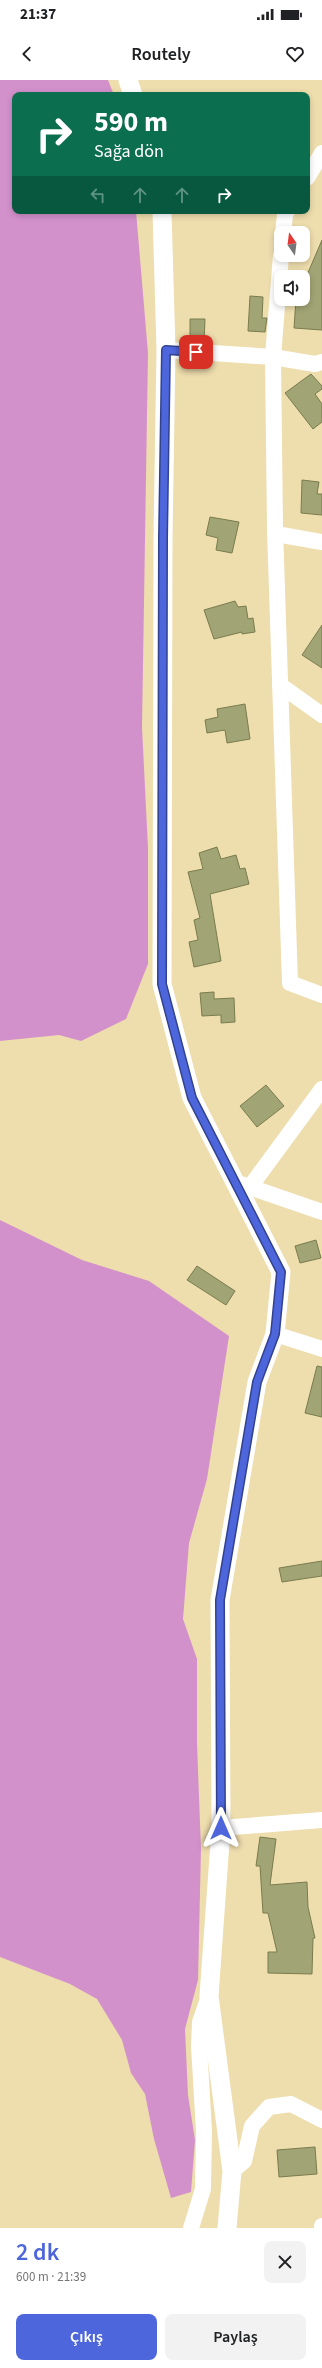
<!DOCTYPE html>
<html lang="tr">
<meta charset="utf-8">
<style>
:root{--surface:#fff;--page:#f2f2f2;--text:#202124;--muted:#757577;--accent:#4d66db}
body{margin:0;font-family:"Source Sans 3",sans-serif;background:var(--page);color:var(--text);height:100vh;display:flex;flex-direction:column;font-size:15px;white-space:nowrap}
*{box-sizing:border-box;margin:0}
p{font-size:13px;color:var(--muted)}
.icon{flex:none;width:22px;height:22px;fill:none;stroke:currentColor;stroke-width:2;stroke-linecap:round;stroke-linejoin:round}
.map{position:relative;height:2148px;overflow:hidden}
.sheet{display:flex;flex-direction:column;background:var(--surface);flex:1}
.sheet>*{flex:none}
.top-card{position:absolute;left:12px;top:12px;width:298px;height:122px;border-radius:8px;box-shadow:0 2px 6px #0003;background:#0b6e4f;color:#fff;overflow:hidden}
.needle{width:26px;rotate:346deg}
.buttons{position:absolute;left:274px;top:146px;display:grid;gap:8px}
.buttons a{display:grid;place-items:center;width:36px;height:36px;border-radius:8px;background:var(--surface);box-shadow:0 2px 6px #0003;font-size:20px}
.pin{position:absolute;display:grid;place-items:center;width:34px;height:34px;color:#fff;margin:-17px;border-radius:8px;box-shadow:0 2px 6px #0006}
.me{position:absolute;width:44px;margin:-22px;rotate:0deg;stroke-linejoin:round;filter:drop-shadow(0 0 3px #0008)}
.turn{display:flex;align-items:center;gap:14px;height:84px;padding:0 16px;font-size:18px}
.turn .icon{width:52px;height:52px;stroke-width:2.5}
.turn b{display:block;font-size:28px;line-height:34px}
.lanes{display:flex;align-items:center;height:38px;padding:0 16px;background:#0003;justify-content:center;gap:20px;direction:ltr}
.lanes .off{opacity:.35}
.round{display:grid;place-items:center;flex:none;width:42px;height:42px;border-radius:8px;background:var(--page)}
.head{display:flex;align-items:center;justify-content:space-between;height:68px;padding:0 16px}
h1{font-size:24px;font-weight:600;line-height:30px;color:var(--accent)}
.primary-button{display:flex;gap:8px;margin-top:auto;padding:8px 16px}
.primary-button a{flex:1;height:46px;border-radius:8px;background:var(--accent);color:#fff;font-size:16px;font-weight:600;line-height:46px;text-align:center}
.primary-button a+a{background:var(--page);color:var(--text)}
.status{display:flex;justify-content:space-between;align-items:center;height:28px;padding:0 20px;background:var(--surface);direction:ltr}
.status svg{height:11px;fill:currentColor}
header{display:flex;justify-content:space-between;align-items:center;height:52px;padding:0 16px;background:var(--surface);font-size:18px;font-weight:600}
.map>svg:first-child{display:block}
.forest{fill:#d391cc}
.building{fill:#a1a474;stroke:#7a7c4e}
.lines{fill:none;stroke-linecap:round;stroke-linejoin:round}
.minor{stroke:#fff;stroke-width:16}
.tertiary{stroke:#fff;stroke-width:19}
.route-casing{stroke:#32428e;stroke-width:10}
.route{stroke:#4d66db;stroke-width:7}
</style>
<div class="status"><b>21:37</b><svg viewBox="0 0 49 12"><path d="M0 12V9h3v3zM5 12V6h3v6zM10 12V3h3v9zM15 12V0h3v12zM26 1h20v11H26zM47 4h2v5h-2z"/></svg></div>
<header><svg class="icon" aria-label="back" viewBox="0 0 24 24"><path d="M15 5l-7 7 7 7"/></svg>Routely<svg class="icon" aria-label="heart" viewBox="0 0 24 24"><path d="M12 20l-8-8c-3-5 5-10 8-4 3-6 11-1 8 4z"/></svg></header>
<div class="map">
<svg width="322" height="2148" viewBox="0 0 322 2148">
<rect width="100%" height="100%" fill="#eeddad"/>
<g class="forest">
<polygon points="0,0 108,0 114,15 15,15 15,131 136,131 148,273 142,647 148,768 148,884 126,939 81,961 59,955 0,961"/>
<polygon points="0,1140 82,1180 149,1201 229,1256 207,1399 189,1463 183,1539 197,1579 197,1663 201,1769 198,1900 185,1949 188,2015 195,2060 191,2112 171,2118 154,2059 145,2014 131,1993 122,1960 97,1919 70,1904 0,1877"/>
</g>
<g class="building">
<polygon points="322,160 322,250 294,248 296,219 303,219 303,197 298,197 298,191 307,195"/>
<polygon points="250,216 263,217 262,238 267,238 265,252 248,251"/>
<polygon points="190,239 205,239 204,263 190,262"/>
<polygon points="311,294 322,306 322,309 315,314 322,324 322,342 313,349 285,313"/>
<polygon points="302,400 319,402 317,414 322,414 322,435 301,433"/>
<polygon points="210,437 239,442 232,473 216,470 218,458 206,455"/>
<polygon points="235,521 238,527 246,526 248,539 253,538 255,552 242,554 242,552 214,559 204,530"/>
<polygon points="322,545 322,588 302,575"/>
<polygon points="245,624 250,659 227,663 225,650 207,653 205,640 218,637 217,629"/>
<polygon points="217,767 221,779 236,775 240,789 245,788 249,804 210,814 221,881 194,887 189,862 198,860 194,840 200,838 188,792 203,789 199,773"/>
<polygon points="214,912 214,919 234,918 235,942 221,943 221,935 202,936 200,913"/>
<polygon points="266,1005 284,1026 257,1047 240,1026"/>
<polygon points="316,1160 321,1178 300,1183 295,1166"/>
<polygon points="197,1186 235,1211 226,1225 187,1200"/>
<polygon points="317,1286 322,1287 322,1337 305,1333"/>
<polygon points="322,1481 322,1496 282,1502 279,1488"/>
<polygon points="260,1757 276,1759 270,1805 307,1802 308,1827 315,1858 313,1858 312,1894 268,1893 268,1872 277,1872 268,1833 263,1833 260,1786 256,1786"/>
<polygon points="315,2067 317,2094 279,2097 277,2070"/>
</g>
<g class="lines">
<g class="minor">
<polyline points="307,98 322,73"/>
<polyline points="283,153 285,135 287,131"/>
<polyline points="281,175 273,277 315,284 322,282"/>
<polyline points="166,270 273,277 275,449 290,903 322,915"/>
<polyline points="276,454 322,462"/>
<polyline points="280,605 322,635"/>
<polyline points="241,1104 322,1132"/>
<polyline points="250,1107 322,1009"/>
<polyline points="275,1254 322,1269"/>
<polyline points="221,1748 322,1740"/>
<polyline points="232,2091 244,2081 252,2046 269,2027 291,2024 322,2040"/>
<polyline points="191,2148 203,2109 204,2051 199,1966 200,1942 209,1916"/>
<polyline points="322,2148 322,2146"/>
</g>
<g class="tertiary">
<polyline points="128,0 133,15"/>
<polyline points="162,131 166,270 163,458 162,904 192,1018 281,1192 275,1254 257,1302 220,1520 221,1748 209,1916 232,2091 227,2148"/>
</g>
</g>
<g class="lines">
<g class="route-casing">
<polyline id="route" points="196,272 166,270 163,458 162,904 192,1018 281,1192 275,1254 257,1302 220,1520 221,1748"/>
</g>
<use href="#route" class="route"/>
</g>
</svg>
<div class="buttons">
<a><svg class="needle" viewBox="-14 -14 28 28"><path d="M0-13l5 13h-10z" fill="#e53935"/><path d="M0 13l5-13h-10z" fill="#757577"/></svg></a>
<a><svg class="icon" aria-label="sound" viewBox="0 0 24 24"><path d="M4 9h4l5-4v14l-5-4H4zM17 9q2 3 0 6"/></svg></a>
</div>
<div class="pin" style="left:196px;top:272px;background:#d93025"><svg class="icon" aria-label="arrive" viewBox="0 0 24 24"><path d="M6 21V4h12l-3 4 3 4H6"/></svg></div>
<svg class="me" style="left:221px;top:1748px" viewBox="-20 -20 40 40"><path d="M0-17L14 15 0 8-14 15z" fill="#4d66db" stroke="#fff" stroke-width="4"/></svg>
<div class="top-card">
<div class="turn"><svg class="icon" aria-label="right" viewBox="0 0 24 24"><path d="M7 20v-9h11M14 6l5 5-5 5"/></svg><div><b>590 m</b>Sağa dön</div></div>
<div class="lanes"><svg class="icon off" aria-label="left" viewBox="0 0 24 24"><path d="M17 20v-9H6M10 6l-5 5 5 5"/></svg><svg class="icon off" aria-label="ahead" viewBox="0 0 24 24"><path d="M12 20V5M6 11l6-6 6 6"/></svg><svg class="icon off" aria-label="ahead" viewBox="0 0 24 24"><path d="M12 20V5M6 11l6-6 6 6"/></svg><svg class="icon" aria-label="right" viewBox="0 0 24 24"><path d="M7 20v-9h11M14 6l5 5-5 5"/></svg></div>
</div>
</div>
<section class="sheet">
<div class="head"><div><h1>2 dk</h1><p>600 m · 21:39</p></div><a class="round"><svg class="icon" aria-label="close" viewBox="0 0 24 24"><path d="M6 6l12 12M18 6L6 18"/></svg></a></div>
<div class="primary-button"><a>Çıkış</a><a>Paylaş</a></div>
</section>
